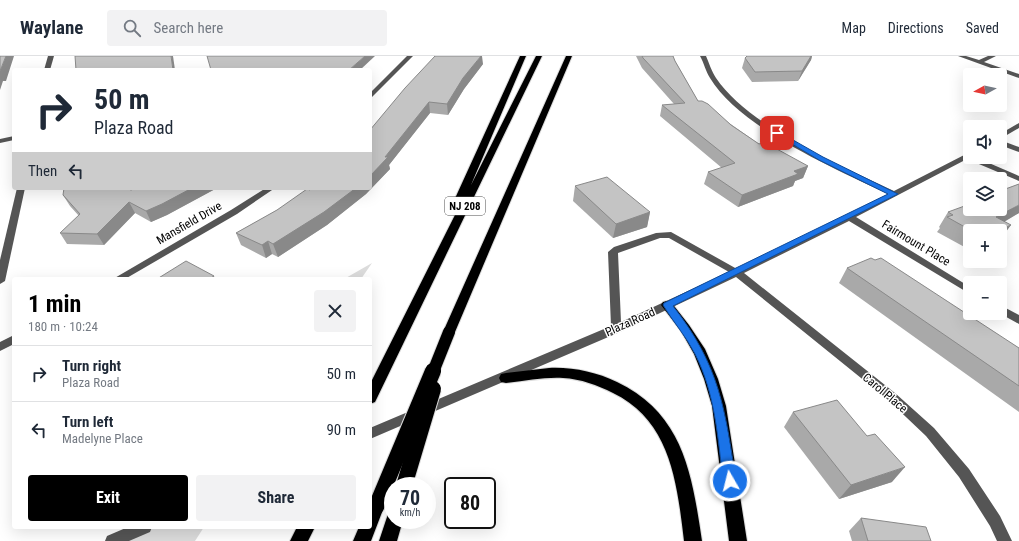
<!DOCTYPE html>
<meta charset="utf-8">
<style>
:root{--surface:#fff;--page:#f2f2f3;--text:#1f2937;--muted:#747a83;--line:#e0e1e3;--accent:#000}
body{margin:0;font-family:"Roboto Condensed",sans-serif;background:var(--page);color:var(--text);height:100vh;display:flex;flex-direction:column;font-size:15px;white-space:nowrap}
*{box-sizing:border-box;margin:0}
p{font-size:13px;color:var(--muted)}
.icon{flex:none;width:22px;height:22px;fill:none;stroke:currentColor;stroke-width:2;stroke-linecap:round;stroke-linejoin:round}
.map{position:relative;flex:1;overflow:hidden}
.drawer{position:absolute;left:12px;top:221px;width:360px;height:252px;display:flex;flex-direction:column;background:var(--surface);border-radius:4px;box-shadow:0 4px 16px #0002}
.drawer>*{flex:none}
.hud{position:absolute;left:12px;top:12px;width:360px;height:122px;border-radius:4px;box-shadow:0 4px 16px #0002;background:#fff;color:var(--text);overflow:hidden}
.needle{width:26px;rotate:262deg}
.fabs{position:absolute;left:963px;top:12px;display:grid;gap:8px}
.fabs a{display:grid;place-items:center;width:44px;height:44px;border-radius:4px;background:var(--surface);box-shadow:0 4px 16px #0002;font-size:20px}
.speed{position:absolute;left:384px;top:421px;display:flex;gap:8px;font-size:20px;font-weight:700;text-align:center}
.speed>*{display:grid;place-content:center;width:52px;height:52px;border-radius:50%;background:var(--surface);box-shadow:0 4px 16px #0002;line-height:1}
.speed small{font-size:10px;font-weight:400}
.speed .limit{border:2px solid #111;border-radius:6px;background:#fff;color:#111}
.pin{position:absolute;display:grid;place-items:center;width:34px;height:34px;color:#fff;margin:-17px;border-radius:8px;box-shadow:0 2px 6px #0006}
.me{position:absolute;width:44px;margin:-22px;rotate:352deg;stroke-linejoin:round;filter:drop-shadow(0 0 3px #0008)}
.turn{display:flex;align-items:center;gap:14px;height:84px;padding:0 16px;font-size:18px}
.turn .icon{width:52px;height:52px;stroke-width:2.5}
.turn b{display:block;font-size:28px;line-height:34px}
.then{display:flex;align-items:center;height:38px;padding:0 16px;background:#0003;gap:8px;font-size:15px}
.round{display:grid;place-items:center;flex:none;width:42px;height:42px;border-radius:4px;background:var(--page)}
.headline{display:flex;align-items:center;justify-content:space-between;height:68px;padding:0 16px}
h1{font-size:24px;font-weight:700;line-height:30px;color:var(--accent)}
.cta{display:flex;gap:8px;margin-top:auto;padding:8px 16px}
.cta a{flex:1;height:46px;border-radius:4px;background:var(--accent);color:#fff;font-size:16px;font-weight:700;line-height:46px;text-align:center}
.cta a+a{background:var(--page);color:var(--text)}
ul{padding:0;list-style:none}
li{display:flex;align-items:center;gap:12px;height:56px;padding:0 16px;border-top:1px solid var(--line)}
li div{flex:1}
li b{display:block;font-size:15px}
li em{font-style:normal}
header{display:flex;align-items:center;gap:24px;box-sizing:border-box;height:56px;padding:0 20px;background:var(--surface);border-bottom:1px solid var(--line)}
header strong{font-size:19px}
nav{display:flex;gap:22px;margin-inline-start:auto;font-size:14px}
.search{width:280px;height:36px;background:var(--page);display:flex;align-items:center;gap:10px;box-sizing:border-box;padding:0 14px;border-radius:4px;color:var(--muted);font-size:15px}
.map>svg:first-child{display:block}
.green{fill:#dcdcdc}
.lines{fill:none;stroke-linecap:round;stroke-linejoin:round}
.highway-casing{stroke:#dbdbdb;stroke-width:2}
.minor{fill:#555;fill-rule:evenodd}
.highway{fill:#000;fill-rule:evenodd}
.highway-bridge-far1-casing{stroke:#dbdbdb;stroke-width:14;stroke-linecap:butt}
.highway-bridge-casing{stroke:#dbdbdb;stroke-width:18;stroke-linecap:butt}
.highway-bridge-far1{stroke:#000;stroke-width:12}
.highway-bridge{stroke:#000;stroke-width:16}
.wall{fill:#a9a9a9}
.shaded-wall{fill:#898989}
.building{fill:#c4c4c4;stroke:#898989}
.route{fill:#1a73e8;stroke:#114b97}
.labels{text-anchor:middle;stroke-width:3;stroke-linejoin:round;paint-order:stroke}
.shield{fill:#fff;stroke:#4c4c4c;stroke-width:1}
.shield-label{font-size:11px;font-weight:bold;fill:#000}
.street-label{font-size:12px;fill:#000;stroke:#fff}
</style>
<header>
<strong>Waylane</strong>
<div class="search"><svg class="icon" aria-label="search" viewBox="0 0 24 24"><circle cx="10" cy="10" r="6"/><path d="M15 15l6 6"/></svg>Search here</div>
<nav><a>Map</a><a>Directions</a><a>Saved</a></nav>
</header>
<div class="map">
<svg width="1019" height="485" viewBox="0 0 1019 485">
<rect width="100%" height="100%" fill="#fff"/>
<g class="green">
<polygon points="372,207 361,223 344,223"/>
<polygon points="145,471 204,471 195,485 112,485"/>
</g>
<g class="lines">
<g class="highway-casing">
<g id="highway">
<polygon points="520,0 526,0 471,129 536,0 542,0 377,342 375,346 370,348 370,328 459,151 454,151 452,149"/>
<polygon points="566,0 572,0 455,276 454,279 444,279 443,276"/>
<polygon points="667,245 671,246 689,269 705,293 718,323 726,350 747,485 729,485 712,350 704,323 694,298 681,275 661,249 663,246"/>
<path d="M549,312C573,311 596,316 617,326C684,358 692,419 702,485H684C677,427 671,365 613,337C597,329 581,323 563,322C544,321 525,325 506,327L501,326L499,322L501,318L506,317Z"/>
<polygon points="376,443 382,445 384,451 371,485 353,485 359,471 370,471 370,445"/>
<polygon points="393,456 393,464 403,464 397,485 379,485 388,458"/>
<polygon points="297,471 315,471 308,485 290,485"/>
</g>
</g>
<g class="minor">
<polygon points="48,0 54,0 50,14 44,14"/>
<polygon points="407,0 413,0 370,43 370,37"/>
<path d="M700,0H706C709,7 712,16 716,22C749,71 841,110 894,135L970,96V101H975L1019,120V125L967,103L856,161L970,231V238L849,165L744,217L895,337L934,372L969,413L1000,460L1012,485H997L990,470L959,421L926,380L887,343L736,221L620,276L370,383V372L611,270L608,196L614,191L656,177L671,176L737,213L888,138C837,114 740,72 710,22C706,16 704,7 700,0ZM660,182H669L729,216L621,266L618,197Z"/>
<polygon points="958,0 966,0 979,4 988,0 996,0 984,6 1019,18 1019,22"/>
<polygon points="1019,67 1019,72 1000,83 1000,78"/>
<polygon points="14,80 14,84 0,87 0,83"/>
<polygon points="1000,84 1019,91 1019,96 1000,89"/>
<polygon points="17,132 25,132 5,225 0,228 0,204"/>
<polygon points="266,132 275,132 237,158 125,223 113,223 231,154"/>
<polygon points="1000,249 1019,259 1019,268 999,257"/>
<polygon points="14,279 14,288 0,295 0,286"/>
<polygon points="128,471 152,471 150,476 129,485 105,485 107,480"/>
</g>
<use href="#highway" class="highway"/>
<g class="highway-bridge-far1-casing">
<polyline id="highway-bridge-far1" points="433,316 449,276"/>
</g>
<g class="highway-bridge-casing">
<g id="highway-bridge">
<polyline points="404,430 433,333"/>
<polyline points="376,451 433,315"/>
</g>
</g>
<use href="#highway-bridge-far1" class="highway-bridge-far1"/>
<use href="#highway-bridge" class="highway-bridge"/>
</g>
<g class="wall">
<polygon points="435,0 483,8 464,33 448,59 430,57 389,109 390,113 366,138 327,169 278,201 272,198 266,202 241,189 236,177 277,154 310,134 370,132"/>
<polygon points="636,0 673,0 675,5 698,45 759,88 808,110 803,122 795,125 793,130 738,151 704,128 708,116 722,112 660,60 662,49 674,48 642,12"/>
<polygon points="747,0 812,0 811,4 798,25 752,26 742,12 745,2"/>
<polygon points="575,130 650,156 647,171 613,182 573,145"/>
<polygon points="137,132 217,132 167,159 151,166 135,157 104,189 67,188 60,177 79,160 70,150 63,139 131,134"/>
<polygon points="948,156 1019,157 1004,166 1000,184 1000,175 970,175 970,194 937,176 940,172 939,171"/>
<polygon points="875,204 1019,292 1019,356 839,227 847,212"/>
<polygon points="793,356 892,426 839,443 784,371"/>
<polygon points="861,462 931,485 852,485 849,475"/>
</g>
<g class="shaded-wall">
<polygon points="6,0 14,0 6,25 3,25 0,34 0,15"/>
<polygon points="171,0 173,0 175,14 173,14"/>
<polygon points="365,0 375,0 360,14 349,14"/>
<polygon points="481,0 482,0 483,8 464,33 448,59 447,48 463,22"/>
<polygon points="811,0 812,0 811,4 798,25 802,15"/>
<polygon points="429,46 430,57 389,109 390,113 366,138 327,169 278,201 273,188 356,132 370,132 370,120"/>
<polygon points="808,110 803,122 795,125 793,130 738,151 742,139 794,115"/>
<polygon points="192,132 217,132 167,159 151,166 146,155"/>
<polygon points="129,146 135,157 104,189 97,178"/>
<polygon points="1019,149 1019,157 988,175 996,161"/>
<polygon points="650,156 647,171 613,182 616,168"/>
<polygon points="1011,169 1000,184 1000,175 998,175"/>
<polygon points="268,185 272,198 266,202 262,189"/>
<polygon points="214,220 215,223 209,223"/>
<polygon points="905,411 892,426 839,443 851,429"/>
</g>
<g class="building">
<polygon points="0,0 6,0 0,15"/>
<polygon points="75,0 171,0 173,14 76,14"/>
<polygon points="207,0 365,0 349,14 211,14"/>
<polygon points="435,0 481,0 463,22 447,48 429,46 385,101 388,101 370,120 370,74 405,32"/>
<polygon points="642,0 673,0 675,5 698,45 702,45 708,48 731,69 759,88 764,86 808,110 794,115 798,118 742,139 708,116 735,107 662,49 685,47 643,2"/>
<polygon points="747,0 811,0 802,15 755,16 745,2"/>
<polygon points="607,121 650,156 616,168 575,130"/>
<polygon points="1019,128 1019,149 996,161 1011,169 998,175 972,175 947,161 953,159 948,156 970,148 970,153 1000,153 1000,135"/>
<polygon points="64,132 126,132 131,134 137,132 192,132 162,148 146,155 129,146 97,178 60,177 80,158 63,139"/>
<polygon points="312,132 356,132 324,156 273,188 268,185 262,189 236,177 277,154 307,133 310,134"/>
<polygon points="871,202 875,204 881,202 1019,292 1019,330 847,212"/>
<polygon points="186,205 214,220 209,223 157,223"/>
<polygon points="837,344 867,380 875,378 905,411 851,429 793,356"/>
<polygon points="861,462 926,471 931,485 868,485"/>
</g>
<path class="route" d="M775,76H779L823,101L898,138L673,250C720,310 725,353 736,425L734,429L730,431L725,429L723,425C718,382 715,337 695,298C686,280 673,266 663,249L664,247L888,138L819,104L775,78Z"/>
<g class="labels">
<rect class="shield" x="445" y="141" width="40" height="18" rx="3"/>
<g class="shield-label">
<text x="465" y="154">NJ 208</text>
</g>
<g class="street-label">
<text transform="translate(189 167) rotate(-30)" y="4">Mansfield Drive</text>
<text transform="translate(916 187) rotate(31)" y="4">Fairmount Place</text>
<text transform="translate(630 266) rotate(-24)" y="4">Plaza Road</text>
<text transform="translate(885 337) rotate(40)" y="4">Carol Place</text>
</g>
</g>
</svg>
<div class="fabs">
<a><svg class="needle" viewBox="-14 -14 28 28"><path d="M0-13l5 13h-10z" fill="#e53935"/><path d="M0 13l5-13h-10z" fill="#747a83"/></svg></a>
<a><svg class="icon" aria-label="sound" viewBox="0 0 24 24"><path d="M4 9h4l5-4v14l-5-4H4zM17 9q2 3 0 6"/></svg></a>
<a><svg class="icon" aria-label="layers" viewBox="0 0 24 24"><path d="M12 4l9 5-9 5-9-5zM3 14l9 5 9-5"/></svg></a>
<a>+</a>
<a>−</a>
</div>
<div class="speed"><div>70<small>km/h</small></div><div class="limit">80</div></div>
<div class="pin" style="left:777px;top:77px;background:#d93025"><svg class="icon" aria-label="arrive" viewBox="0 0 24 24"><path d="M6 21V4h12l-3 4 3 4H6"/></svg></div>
<svg class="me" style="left:730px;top:425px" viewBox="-20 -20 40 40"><circle r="17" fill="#1a73e8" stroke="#fff" stroke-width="3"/><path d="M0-11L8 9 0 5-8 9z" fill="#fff"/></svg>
<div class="hud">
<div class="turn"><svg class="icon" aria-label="right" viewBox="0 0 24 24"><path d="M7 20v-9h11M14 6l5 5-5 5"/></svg><div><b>50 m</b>Plaza Road</div></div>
<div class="then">Then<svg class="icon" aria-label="left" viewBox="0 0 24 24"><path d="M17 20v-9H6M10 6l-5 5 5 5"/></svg></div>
</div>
<section class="drawer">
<div class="headline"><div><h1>1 min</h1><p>180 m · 10:24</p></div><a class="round"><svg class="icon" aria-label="close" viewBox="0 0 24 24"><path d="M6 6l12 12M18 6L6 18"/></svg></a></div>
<ul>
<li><svg class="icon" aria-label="right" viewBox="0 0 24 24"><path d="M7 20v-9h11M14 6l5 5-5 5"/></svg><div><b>Turn right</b><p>Plaza Road</p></div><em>50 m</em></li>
<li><svg class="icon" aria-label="left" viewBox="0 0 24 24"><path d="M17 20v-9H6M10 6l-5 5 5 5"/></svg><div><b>Turn left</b><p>Madelyne Place</p></div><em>90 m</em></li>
</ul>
<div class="cta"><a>Exit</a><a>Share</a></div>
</section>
</div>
